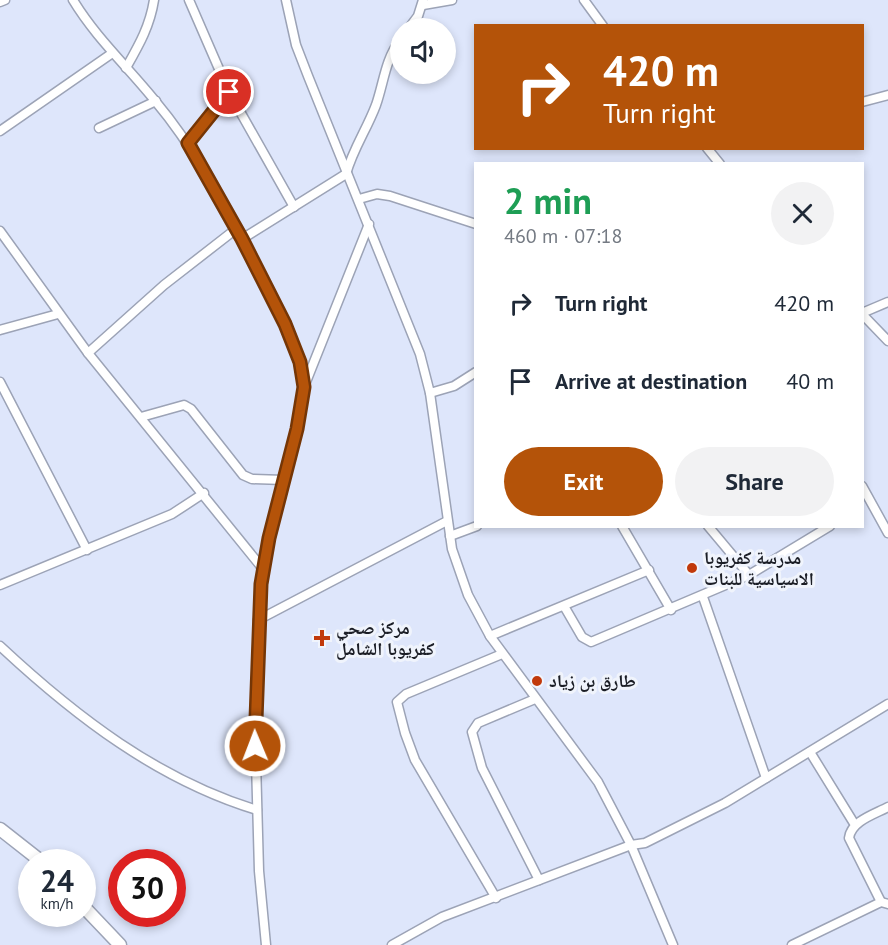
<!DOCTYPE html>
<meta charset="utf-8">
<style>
:root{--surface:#fff;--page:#f2f2f3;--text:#1f2937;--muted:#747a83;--accent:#b45309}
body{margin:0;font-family:"PT Sans","Noto Naskh Arabic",sans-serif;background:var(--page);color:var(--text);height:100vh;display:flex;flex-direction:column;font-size:22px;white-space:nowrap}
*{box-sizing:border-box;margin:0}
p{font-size:20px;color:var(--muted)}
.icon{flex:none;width:33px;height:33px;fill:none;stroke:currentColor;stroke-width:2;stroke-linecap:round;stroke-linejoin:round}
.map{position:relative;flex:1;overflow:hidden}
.sheet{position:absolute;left:474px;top:162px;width:390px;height:366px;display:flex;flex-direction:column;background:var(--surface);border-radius:0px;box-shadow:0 3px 9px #0003}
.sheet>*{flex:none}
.banner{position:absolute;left:474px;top:24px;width:390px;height:126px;border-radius:0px;box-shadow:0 3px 9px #0003;background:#b45309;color:#fff;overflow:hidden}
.buttons{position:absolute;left:390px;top:18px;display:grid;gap:12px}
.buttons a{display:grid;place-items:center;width:66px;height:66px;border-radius:50%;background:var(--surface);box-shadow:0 3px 9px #0003;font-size:30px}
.speed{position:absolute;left:18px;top:849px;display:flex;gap:12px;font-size:30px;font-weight:700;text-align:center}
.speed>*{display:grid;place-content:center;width:78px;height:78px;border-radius:50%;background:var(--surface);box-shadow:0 3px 9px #0003;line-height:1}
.speed small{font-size:15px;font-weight:400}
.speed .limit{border:9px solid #d22;background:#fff;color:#111}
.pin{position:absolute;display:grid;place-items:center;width:51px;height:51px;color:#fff;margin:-26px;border:3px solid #fff;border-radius:50%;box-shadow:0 2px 6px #0007}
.me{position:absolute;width:66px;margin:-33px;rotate:359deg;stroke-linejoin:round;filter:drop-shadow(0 0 4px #0008)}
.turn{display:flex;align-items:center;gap:21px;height:126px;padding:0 30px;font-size:27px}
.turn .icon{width:78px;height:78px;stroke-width:2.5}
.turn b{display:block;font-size:42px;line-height:51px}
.round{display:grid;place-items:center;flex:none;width:63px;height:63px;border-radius:32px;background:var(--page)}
.overview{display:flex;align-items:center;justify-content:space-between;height:102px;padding:0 30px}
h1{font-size:36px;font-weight:600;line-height:45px;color:#1e9e55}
.primary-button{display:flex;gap:12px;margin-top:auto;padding:12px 30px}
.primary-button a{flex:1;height:69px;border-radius:36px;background:var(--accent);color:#fff;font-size:24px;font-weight:600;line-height:69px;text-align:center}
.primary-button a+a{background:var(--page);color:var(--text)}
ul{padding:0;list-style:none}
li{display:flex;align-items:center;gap:18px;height:78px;padding:0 30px}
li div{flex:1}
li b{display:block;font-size:22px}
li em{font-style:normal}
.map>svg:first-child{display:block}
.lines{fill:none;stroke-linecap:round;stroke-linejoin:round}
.minor-casing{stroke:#9ca3b6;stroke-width:11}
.secondary-casing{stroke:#9ca3b6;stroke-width:15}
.minor{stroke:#fff;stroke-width:8}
.secondary{stroke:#fff;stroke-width:12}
.route-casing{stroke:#753606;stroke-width:15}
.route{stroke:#b45309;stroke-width:10}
.poi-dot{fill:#c1390b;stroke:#f0f4fc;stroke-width:2}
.labels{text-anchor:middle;stroke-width:6;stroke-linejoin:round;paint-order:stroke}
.poi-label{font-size:18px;font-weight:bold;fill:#1b1e26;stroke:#f0f4fc;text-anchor:start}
</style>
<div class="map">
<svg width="888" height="945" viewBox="0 0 888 945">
<rect width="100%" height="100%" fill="#dee6fb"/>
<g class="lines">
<g class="minor-casing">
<g id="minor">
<path d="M73,0C96,38 128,67 156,102C193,146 220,197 247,248C270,293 295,336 304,386"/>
<polyline points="189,0 229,92 294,207"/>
<polyline points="286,0 296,45 308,76 420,354 430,393 452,549 468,595 490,636 598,782 631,845 673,945"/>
<polyline points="584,0 603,26"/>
<polyline points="0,2 5,0"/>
<polyline points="423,5 452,0"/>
<polyline points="409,28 418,16 423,0"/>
<path d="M126,68C139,45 150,26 154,0"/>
<polyline points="862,102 888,95"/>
<polyline points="99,128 156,101"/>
<polyline points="0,131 111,54"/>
<polyline points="188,143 229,92"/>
<polyline points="707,148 720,164"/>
<polyline points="359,199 377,194 390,196 476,224"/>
<polyline points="0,231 88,353 263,569"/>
<path d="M242,239L346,174C353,149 367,129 376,105C384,82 385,60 400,40"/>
<polyline points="862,313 888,302"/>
<polyline points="862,314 888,341"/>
<polyline points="0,330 58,314"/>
<polyline points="88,353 164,285 236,229"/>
<polyline points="0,382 87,550"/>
<polyline points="430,393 454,386 476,372"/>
<polyline points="141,417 184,405 191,409 243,475 252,479 284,480"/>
<polyline points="862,486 888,533"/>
<polyline points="622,526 671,610"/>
<polyline points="708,526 749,575"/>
<polyline points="450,536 477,526"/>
<polyline points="0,585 172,514 204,493"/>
<polyline points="703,597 766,778"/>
<polyline points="564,606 582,637 591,642 749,575 830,526"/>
<polyline points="258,620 447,521"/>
<polyline points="490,636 649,570"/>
<path d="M0,646C75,716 158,780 257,810"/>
<polyline points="535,699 478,723 472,732 482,768 539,880"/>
<polyline points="810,752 855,825"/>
<polyline points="496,898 415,760 405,733 397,702 406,694 502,654"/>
<path d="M881,902L849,838C851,821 875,814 888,807"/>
<polyline points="266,945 259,871 255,725 259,600 263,569 297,429 304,387 369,224"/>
<polyline points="392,945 442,917 631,845 645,843 725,803 888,704"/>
<polyline points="792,945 881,902 888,904"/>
</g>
</g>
<g class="secondary-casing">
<g id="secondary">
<polyline points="0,829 42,862"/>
<polyline points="82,905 120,945"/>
</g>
</g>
<use href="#minor" class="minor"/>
<use href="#secondary" class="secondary"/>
</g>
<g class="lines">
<g class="route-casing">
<polyline id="route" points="229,92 188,143 242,239 285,324 300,362 304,387 297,429 269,538 261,584 255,746"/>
</g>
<use href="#route" class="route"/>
</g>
<g class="poi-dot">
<circle cx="692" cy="568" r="6"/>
<path d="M319 629h6v6h6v6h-6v6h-6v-6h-6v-6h6z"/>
<circle cx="537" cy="681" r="6"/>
</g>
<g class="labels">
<g class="poi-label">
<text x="704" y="564">مدرسة كفريوبا<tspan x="704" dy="21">الاسياسية للبنات</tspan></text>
<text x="336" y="634">مركز صحي<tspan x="336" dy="21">كفريوبا الشامل</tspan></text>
<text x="549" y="687">طارق بن زياد</text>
</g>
</g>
</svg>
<div class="buttons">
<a><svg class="icon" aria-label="sound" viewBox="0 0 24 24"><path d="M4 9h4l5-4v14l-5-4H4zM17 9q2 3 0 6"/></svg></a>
</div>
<div class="speed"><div>24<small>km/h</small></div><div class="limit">30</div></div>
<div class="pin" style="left:229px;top:92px;background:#d93025"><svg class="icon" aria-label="arrive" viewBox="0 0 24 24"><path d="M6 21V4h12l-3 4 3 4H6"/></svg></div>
<svg class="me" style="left:255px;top:746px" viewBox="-20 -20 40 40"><circle r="17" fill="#b45309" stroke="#fff" stroke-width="3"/><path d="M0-11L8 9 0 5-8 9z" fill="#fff"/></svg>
<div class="banner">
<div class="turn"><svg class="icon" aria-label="right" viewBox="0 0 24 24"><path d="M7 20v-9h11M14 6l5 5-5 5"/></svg><div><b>420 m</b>Turn right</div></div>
</div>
<section class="sheet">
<div class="overview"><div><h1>2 min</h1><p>460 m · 07:18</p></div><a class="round"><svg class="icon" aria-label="close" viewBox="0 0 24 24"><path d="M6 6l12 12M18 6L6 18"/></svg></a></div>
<ul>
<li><svg class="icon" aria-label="right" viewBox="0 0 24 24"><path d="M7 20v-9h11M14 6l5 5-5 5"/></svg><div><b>Turn right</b></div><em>420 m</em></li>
<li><svg class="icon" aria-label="arrive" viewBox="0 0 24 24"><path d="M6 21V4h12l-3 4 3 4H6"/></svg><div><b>Arrive at destination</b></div><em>40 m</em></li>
</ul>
<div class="primary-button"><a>Exit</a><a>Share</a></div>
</section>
</div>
